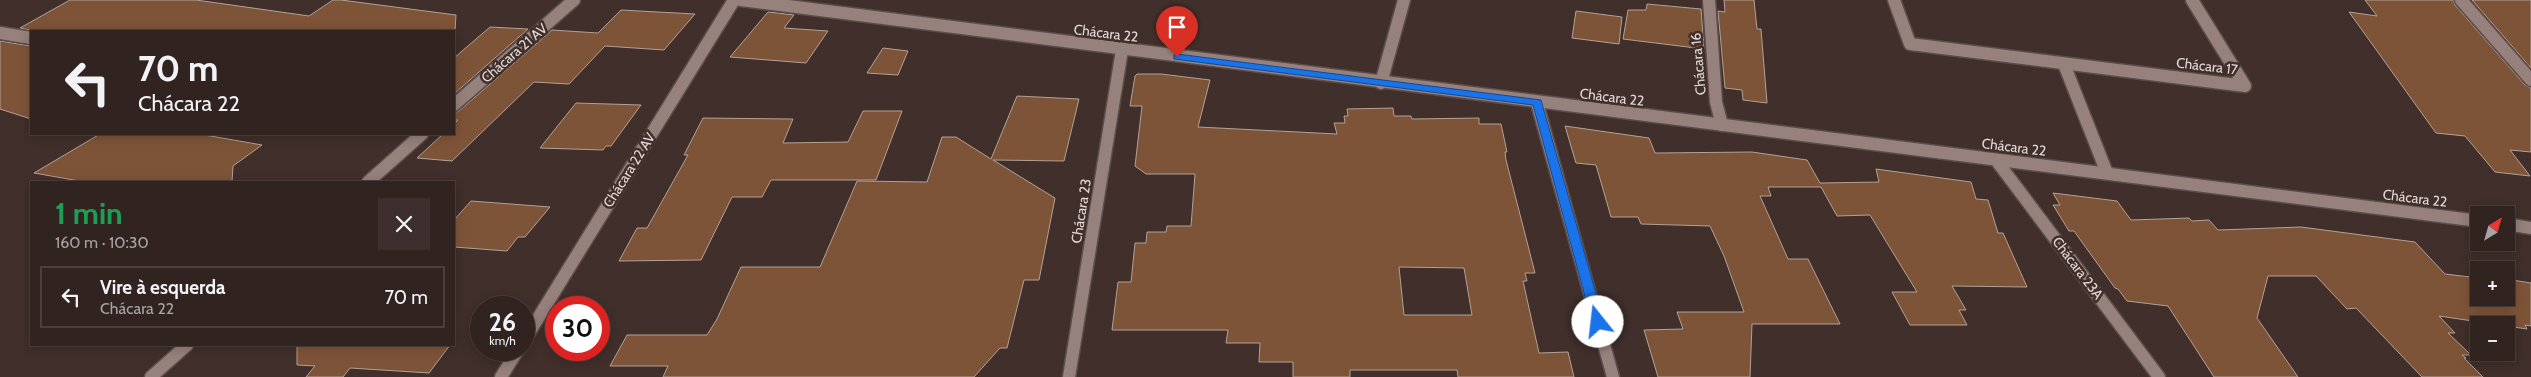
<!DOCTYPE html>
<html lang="pt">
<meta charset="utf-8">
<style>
:root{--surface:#302320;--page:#3c2f2d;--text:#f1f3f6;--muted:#a8a4a5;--line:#4b403e}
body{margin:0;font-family:Cabin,sans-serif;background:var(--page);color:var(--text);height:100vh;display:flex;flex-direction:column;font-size:19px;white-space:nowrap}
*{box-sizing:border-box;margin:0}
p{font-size:16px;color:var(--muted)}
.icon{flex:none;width:28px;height:28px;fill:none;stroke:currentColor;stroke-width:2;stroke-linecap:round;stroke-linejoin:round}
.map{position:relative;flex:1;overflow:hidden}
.side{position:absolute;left:30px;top:181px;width:425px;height:165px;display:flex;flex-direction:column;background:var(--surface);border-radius:0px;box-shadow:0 2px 12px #0003,0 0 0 1px var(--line)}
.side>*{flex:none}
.hud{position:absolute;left:30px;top:30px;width:425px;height:105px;border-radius:0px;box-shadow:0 2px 12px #0003,0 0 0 1px var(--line);background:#302320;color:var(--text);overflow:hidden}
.needle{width:32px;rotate:37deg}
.fabs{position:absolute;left:2470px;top:206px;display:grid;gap:10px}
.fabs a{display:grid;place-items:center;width:45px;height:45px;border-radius:0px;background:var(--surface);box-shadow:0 2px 12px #0003,0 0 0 1px var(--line);font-size:25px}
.speed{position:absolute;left:470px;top:296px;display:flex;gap:10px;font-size:25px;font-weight:700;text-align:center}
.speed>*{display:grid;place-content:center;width:65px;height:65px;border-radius:50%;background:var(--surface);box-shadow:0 2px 12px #0003,0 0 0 1px var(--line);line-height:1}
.speed small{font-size:12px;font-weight:400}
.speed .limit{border:8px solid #d22;background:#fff;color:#111}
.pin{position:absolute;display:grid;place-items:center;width:42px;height:42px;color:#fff;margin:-51px -21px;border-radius:50% 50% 50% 0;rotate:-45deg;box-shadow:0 0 5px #0007}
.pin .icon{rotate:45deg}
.me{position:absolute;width:55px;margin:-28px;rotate:344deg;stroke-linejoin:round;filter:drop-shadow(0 0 4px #0008)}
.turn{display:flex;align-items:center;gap:18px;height:105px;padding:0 25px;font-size:22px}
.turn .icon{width:65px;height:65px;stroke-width:2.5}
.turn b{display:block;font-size:35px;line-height:42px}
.round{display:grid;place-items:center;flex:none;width:52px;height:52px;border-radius:0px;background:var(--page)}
.head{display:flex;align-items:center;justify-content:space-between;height:85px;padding:0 25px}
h1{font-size:30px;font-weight:800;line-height:38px;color:#1e9e55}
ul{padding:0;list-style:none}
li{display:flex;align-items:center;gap:15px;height:62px;margin:0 10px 8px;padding:0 15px;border:2px solid var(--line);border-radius:0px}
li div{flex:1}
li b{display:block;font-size:19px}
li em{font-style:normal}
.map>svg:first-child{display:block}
.building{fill:#7e5438;stroke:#b3a196;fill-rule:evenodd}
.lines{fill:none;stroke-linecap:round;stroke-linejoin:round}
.minor-casing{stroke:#5c4d4a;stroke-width:15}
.minor{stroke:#96817c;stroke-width:12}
.route{fill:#1a73e8;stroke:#114b97}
.labels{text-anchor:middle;stroke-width:5;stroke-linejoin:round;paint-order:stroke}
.street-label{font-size:14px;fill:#e3d8d5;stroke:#402f2b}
</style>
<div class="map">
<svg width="2531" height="377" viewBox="0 0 2531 377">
<rect width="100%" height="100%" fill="#402f2b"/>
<g class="building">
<polygon points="70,0 196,0 309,16 333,0 341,0 456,15 455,31 35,31 20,28"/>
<polygon points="1724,0 1754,0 1757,29 1761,29 1767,103 1743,100 1742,90 1725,88 1718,11 1725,12"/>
<polygon points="2365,0 2453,0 2455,5 2525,85 2531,88 2531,152 2510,150 2530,176 2495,172 2465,136 2436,133 2349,12 2377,16"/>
<polygon points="2472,0 2531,0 2531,68"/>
<polygon points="1647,4 1701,9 1704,49 1623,39 1628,10 1646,10"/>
<polygon points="621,10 695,14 664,50 605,46 569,84 534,82 452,161 417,158 443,134 454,134 454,124 458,120 454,120 454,113 459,111 552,30 598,33"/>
<polygon points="1576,11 1622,17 1619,44 1572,38"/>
<polygon points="768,12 794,15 784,28 828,31 806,63 730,57"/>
<polygon points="490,27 528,29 454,94 454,58"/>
<polygon points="0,41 31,46 31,119 0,109"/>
<polygon points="883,48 908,51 898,75 867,73"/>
<path d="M1137,74H1161L1210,80L1198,127L1337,134L1334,123H1345L1344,116H1348L1347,109L1393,108L1394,116H1411L1412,119L1479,118V124H1501L1507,152H1505L1506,160L1535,273H1525L1527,281H1523L1539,353L1568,352L1574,377H1458L1457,370H1350V377H1293V362H1259L1260,343H1226L1228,330H1112L1118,282H1131L1135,243H1146L1147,232H1166L1167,226H1191L1195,174H1146L1135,166L1142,106H1130L1135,76ZM1399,267L1464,268L1472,315H1404Z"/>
<polygon points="1017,96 1079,99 1064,161 993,160 1055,198 1039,280 1024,280 1007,348 1000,348 974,377 663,377 668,366 610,366 627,335 707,335 717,319 741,267 820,267 857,181 927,182 942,137 956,137 991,159"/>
<polygon points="576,103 641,105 611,146 606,146 603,150 540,148"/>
<polygon points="863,111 902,111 876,180 771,180 762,197 732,197 701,260 619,261 637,228 647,228 688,155 684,155 703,118 793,119 783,143 848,142"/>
<polygon points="1565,126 1649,138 1655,153 1752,152 1807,160 1820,183 1879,182 1876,169 1971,182 1976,199 1988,200 1998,233 2003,233 2027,287 1952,286 1966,310 1959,310 1967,325 1910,325 1892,292 1917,292 1870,215 1837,216 1821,187 1768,187 1771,196 1760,196 1788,259 1808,259 1840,324 1752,324 1750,377 1658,377 1644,330 1683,329 1677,312 1744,312 1724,256 1710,226 1641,224 1638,217 1611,217 1596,165 1576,163"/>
<polygon points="100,134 199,134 262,145 233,166 232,182 85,182 34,173"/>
<polygon points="2053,193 2117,201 2131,220 2189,218 2192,221 2209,220 2218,230 2301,227 2415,242 2445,274 2479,278 2479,298 2506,298 2506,279 2531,283 2531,326 2525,325 2527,329 2439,316 2455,333 2448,333 2471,355 2462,355 2466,358 2464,358 2483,377 2422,377 2356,308 2347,309 2316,276 2268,276 2257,318 2298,377 2214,377 2168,306 2127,301 2118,289 2115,288 2074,231 2069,231 2053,205 2060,205"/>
<polygon points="471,201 550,207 525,237 518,237 507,251 454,247 454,220"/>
<polygon points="297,345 450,345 429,373 350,368 343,377 306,377 315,366 297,365"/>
</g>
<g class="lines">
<g class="minor-casing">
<g id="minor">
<polyline points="741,0 2479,221"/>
<polyline points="1709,0 1716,102 1722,125"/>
<polyline points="1894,0 1910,44 2245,86 2192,0"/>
<polyline points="2461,0 2531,80"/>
<polyline points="0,33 31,38"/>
<polyline points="2064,64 2107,173"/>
<polyline points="1381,83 1404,0"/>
<polyline points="1537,103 1613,377"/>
<polyline points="454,105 574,0"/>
<polyline points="1996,160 2159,377"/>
<polyline points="368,182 422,134"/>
<polyline points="2506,224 2531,228"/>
<polyline points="524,341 734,0"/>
<polyline points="151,377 187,345"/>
<polyline points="501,377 518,350"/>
<polyline points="1069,377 1122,50"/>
</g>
</g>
<use href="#minor" class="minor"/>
</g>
<polygon class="route" points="1177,54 1541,100 1604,322 1603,326 1593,326 1592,322 1533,105 1174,59 1174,55"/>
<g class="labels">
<g class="street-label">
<text transform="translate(1106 33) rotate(7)" y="5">Chácara 22</text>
<text transform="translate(514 53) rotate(-41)" y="5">Chácara 21 AV</text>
<text transform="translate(1698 64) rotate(-95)" y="5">Chácara 16</text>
<text transform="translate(2207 66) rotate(7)" y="5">Chácara 17</text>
<text transform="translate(1612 97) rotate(7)" y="5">Chácara 22</text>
<text transform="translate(2014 147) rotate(7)" y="5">Chácara 22</text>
<text transform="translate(629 170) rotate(-58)" y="5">Chácara 22 AV</text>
<text transform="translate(2415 198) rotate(7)" y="5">Chácara 22</text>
<text transform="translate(1081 211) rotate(-81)" y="5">Chácara 23</text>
<text transform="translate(2078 268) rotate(53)" y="5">Chácara 23A</text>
</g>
</g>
</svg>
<div class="fabs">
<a><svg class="needle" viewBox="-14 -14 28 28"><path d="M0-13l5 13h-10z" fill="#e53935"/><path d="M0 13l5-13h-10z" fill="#a8a4a5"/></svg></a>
<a>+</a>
<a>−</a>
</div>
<div class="speed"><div>26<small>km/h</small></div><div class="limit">30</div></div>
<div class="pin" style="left:1177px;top:57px;background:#d93025"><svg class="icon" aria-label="arrive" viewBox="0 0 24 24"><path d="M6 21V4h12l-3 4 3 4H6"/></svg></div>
<svg class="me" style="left:1598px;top:322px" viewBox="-20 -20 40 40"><circle r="19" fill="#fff"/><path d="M0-13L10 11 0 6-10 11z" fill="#1a73e8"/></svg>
<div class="hud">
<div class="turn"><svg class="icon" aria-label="left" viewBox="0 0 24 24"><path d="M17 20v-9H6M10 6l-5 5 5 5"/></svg><div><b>70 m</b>Chácara 22</div></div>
</div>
<section class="side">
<div class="head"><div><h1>1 min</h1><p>160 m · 10:30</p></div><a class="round"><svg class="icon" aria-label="close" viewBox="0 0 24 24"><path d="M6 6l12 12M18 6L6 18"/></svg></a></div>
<ul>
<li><svg class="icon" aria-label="left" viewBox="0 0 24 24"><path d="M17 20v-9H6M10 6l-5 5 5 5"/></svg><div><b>Vire à esquerda</b><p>Chácara 22</p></div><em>70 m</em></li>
</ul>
</section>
</div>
